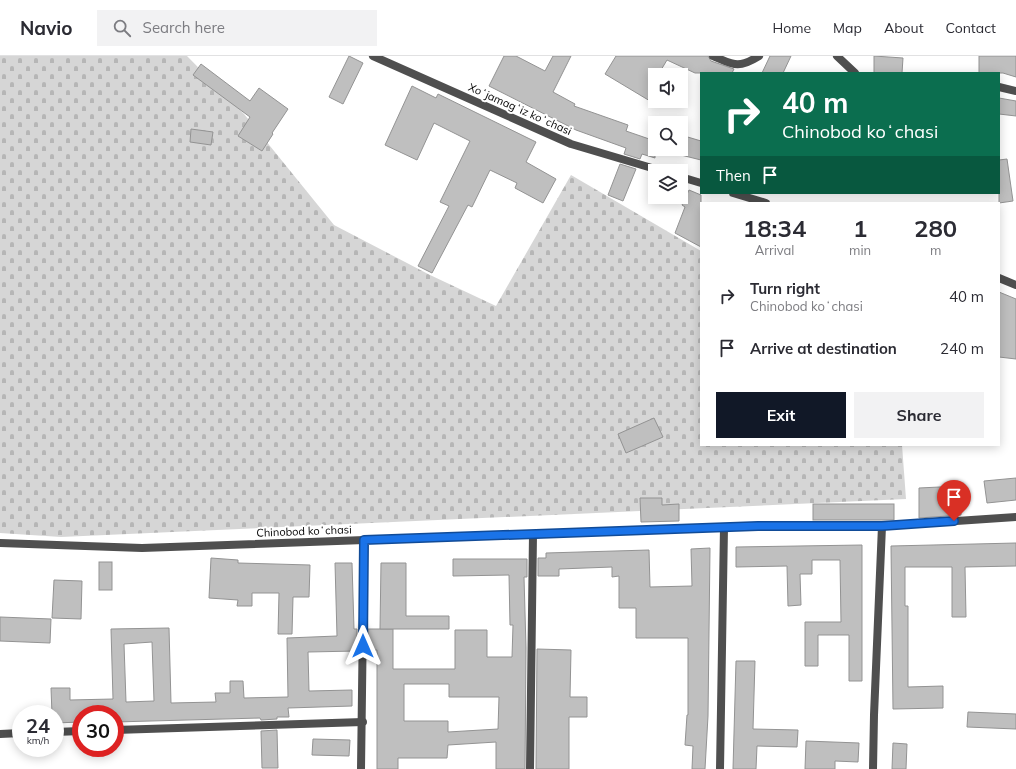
<!DOCTYPE html>
<meta charset="utf-8">
<style>
:root{--surface:#fff;--page:#f2f2f3;--text:#2b2b33;--muted:#7c7c81;--line:#e1e1e2;--accent:#111827}
body{margin:0;font-family:Mulish,sans-serif;background:var(--page);color:var(--text);height:100vh;display:flex;flex-direction:column;font-size:15px;white-space:nowrap}
*{box-sizing:border-box;margin:0}
p{font-size:13px;color:var(--muted)}
.icon{flex:none;width:22px;height:22px;fill:none;stroke:currentColor;stroke-width:2;stroke-linecap:round;stroke-linejoin:round}
.map{position:relative;flex:1;overflow:hidden}
.details{position:absolute;left:700px;top:146px;width:300px;height:244px;display:flex;flex-direction:column;background:var(--surface);border-radius:0px;box-shadow:0 2px 10px #0003}
.details>*{flex:none}
.hud{position:absolute;left:700px;top:16px;width:300px;height:122px;border-radius:0px;box-shadow:0 2px 10px #0003;background:#0b6e4f;color:#fff;overflow:hidden}
.fabs{position:absolute;left:648px;top:12px;display:grid;gap:8px}
.fabs a{display:grid;place-items:center;width:40px;height:40px;border-radius:0px;background:var(--surface);box-shadow:0 2px 10px #0003;font-size:20px}
.speed{position:absolute;left:12px;top:649px;display:flex;gap:8px;font-size:20px;font-weight:700;text-align:center}
.speed>*{display:grid;place-content:center;width:52px;height:52px;border-radius:50%;background:var(--surface);box-shadow:0 2px 10px #0003;line-height:1}
.speed small{font-size:10px;font-weight:400}
.speed .limit{border:6px solid #d22;background:#fff;color:#111}
.pin{position:absolute;display:grid;place-items:center;width:34px;height:34px;color:#fff;margin:-41px -17px;border-radius:50% 50% 50% 0;rotate:-45deg;box-shadow:0 0 4px #0007}
.pin .icon{rotate:45deg}
.me{position:absolute;width:44px;margin:-22px;rotate:0deg;stroke-linejoin:round;filter:drop-shadow(0 0 3px #0008)}
.turn{display:flex;align-items:center;gap:14px;height:84px;padding:0 16px;font-size:18px}
.turn .icon{width:52px;height:52px;stroke-width:2.5}
.turn b{display:block;font-size:28px;line-height:34px}
.then{display:flex;align-items:center;height:38px;padding:0 16px;background:#0003;gap:8px;font-size:15px}
.eta{display:flex;justify-content:space-evenly;align-items:center;height:68px;text-align:center}
.eta b{font-size:24px;font-weight:700;line-height:28px}
.action{display:flex;gap:8px;margin-top:auto;padding:8px 16px}
.action a{flex:1;height:46px;border-radius:0px;background:var(--accent);color:#fff;font-size:16px;font-weight:700;line-height:46px;text-align:center}
.action a+a{background:var(--page);color:var(--text)}
ul{padding:0;list-style:none}
li{display:flex;align-items:center;gap:12px;height:52px;padding:0 16px}
li div{flex:1}
li b{display:block;font-size:15px}
li em{font-style:normal}
header{display:flex;align-items:center;gap:24px;box-sizing:border-box;height:56px;padding:0 20px;background:var(--surface);border-bottom:1px solid var(--line)}
header strong{font-size:19px}
nav{display:flex;gap:22px;margin-inline-start:auto;font-size:14px}
.search{width:280px;height:36px;background:var(--page);display:flex;align-items:center;gap:10px;box-sizing:border-box;padding:0 14px;border-radius:0px;color:var(--muted);font-size:15px}
.map>svg:first-child{display:block}
.cemetery{fill:url(#cemetery-stones)}
.building{fill:#bfbfbf;stroke:#939393;fill-rule:evenodd}
.lines{fill:none;stroke-linecap:round;stroke-linejoin:round}
.street{stroke:#4f4f4f;stroke-width:8}
.route-casing{stroke:#114b97;stroke-width:10}
.route{stroke:#1a73e8;stroke-width:7}
.labels{text-anchor:middle;stroke-width:4;stroke-linejoin:round;paint-order:stroke}
.street-label{font-size:11px;fill:#000;stroke:#fff}
</style>
<header>
<strong>Navio</strong>
<div class="search"><svg class="icon" aria-label="search" viewBox="0 0 24 24"><circle cx="10" cy="10" r="6"/><path d="M15 15l6 6"/></svg>Search here</div>
<nav><a>Home</a><a>Map</a><a>About</a><a>Contact</a></nav>
</header>
<div class="map">
<svg width="1016" height="713" viewBox="0 0 1016 713">
<defs>
<pattern id="cemetery-stones" width="16" height="16" patternUnits="userSpaceOnUse"><rect width="16" height="16" fill="#d6d6d6"/><path d="M2 7V4a2 2 0 0 1 4 0v3zM10 15v-3a2 2 0 0 1 4 0v3z" fill="#b6b6b6"/></pattern>
</defs>
<rect width="100%" height="100%" fill="#fff"/>
<polygon class="cemetery" points="0,0 187,0 244,58 334,169 430,219 496,250 571,119 701,195 701,389 902,389 906,443 61,481 0,477"/>
<g class="building">
<polygon points="349,0 363,7 343,48 329,41"/>
<polygon points="504,0 516,0 545,15 553,0 571,0 553,36 575,48 574,50 628,69 626,75 655,85 655,102 642,98 640,103 624,98 626,92 576,74 489,30"/>
<polygon points="616,0 708,0 711,5 734,13 732,17 695,17 667,4 658,19 655,19 655,48 605,18"/>
<polygon points="770,0 791,0 783,17 762,17"/>
<polygon points="874,0 903,2 902,17 874,17"/>
<polygon points="979,0 1016,0 1016,21 1003,17 979,17"/>
<polygon points="201,8 250,45 259,32 288,53 272,77 273,78 262,95 238,80 250,61 193,19"/>
<polygon points="412,30 436,42 438,38 536,86 526,106 556,123 543,147 515,132 517,127 490,114 472,151 468,149 432,217 418,210 449,150 440,146 470,85 434,67 417,104 385,89"/>
<polygon points="999,42 1016,45 1016,60 999,58"/>
<polygon points="191,73 213,76 211,89 190,86"/>
<polygon points="681,79 701,85 701,104 681,99"/>
<polygon points="1007,103 1013,145 999,147 999,104"/>
<polygon points="620,108 636,113 623,145 608,139"/>
<polygon points="689,134 701,139 701,191 675,177 685,151 682,149"/>
<polygon points="999,236 1016,243 1016,303 999,301"/>
<polygon points="654,362 663,381 626,397 618,378"/>
<polygon points="1016,422 1016,444 987,447 984,425"/>
<polygon points="960,430 961,459 919,462 919,432"/>
<polygon points="640,442 662,442 662,449 679,448 679,465 641,466"/>
<rect x="813" y="448" width="81" height="16"/>
<polygon points="1016,487 1016,510 965,511 966,561 952,561 952,511 905,511 905,550 908,550 908,631 943,630 943,652 893,653 891,490"/>
<polygon points="862,489 862,625 849,625 849,579 818,579 818,610 805,610 805,566 841,566 840,504 812,504 812,518 800,518 801,549 788,550 787,510 736,511 736,491"/>
<polygon points="710,492 708,660 705,713 692,713 693,690 685,689 687,659 688,659 688,582 636,582 636,552 619,552 619,520 612,521 612,511 559,513 559,520 538,520 538,502 546,502 546,497 649,494 650,531 692,530 691,493"/>
<polygon points="211,502 238,504 238,507 310,509 309,541 293,541 292,578 278,578 279,537 252,537 252,550 237,550 238,544 209,542"/>
<path d="M453,503H527V521H524L526,592L525,713H496V686L448,689L447,702H398V713H377V594L368,595V573H393V613H455V574H487V601H512L513,569H510L509,519L453,520ZM404,628H449V641H499L498,673L448,676V665H404Z"/>
<rect x="99" y="506" width="13" height="28"/>
<path d="M335,507H352L354,573H357V595L308,596L309,635L352,634V650L288,652L289,661H277V663L261,664L260,662L115,666V658H81V666L55,667V658H52L51,632H70V644L113,643L111,573L169,572L171,647L216,646L215,637H230V625H243L244,642L288,641L287,582L337,580ZM152,586L154,645L126,646L124,588Z"/>
<polygon points="381,507 406,507 406,560 449,560 449,573 380,573"/>
<polygon points="54,524 82,525 81,563 52,562"/>
<polygon points="0,561 51,563 50,587 0,585"/>
<polygon points="537,593 571,594 570,641 587,641 587,661 569,661 569,713 536,713"/>
<polygon points="736,605 755,605 753,673 798,674 797,691 757,690 756,713 733,713"/>
<polygon points="968,656 1016,658 1016,673 967,671"/>
<polygon points="277,674 278,712 262,712 261,675"/>
<polygon points="313,683 350,684 349,700 312,699"/>
<polygon points="806,685 859,687 858,706 835,705 835,713 805,713"/>
<polygon points="893,687 907,688 906,713 892,713"/>
</g>
<g class="lines">
<g class="street">
<polyline points="373,0 571,88 662,115"/>
<path d="M713,0C734,9 738,13 759,0"/>
<polyline points="837,0 855,17"/>
<polyline points="999,31 1016,35"/>
<polyline points="681,121 701,127"/>
<polyline points="733,137 766,147"/>
<polyline points="999,222 1016,229"/>
<polyline points="0,487 142,492 758,470 882,470 1016,461"/>
<polyline points="115,674 363,666"/>
<polyline points="55,676 81,675"/>
<polyline points="0,678 21,677"/>
<polyline points="361,713 364,484"/>
<polyline points="530,713 533,478"/>
<polyline points="720,713 724,471"/>
<polyline points="873,713 874,659 882,470"/>
</g>
</g>
<g class="lines">
<g class="route-casing">
<polyline id="route" points="363,590 364,484 758,470 882,470 954,465"/>
</g>
<use href="#route" class="route"/>
</g>
<g class="labels">
<g class="street-label">
<text transform="translate(520 53) rotate(24)" y="4">Xoʻjamagʻiz koʻchasi</text>
<text transform="translate(304 475) rotate(-2)" y="4">Chinobod koʻchasi</text>
</g>
</g>
</svg>
<div class="fabs">
<a><svg class="icon" aria-label="sound" viewBox="0 0 24 24"><path d="M4 9h4l5-4v14l-5-4H4zM17 9q2 3 0 6"/></svg></a>
<a><svg class="icon" aria-label="search" viewBox="0 0 24 24"><circle cx="10" cy="10" r="6"/><path d="M15 15l6 6"/></svg></a>
<a><svg class="icon" aria-label="layers" viewBox="0 0 24 24"><path d="M12 4l9 5-9 5-9-5zM3 14l9 5 9-5"/></svg></a>
</div>
<div class="speed"><div>24<small>km/h</small></div><div class="limit">30</div></div>
<div class="pin" style="left:954px;top:465px;background:#d93025"><svg class="icon" aria-label="arrive" viewBox="0 0 24 24"><path d="M6 21V4h12l-3 4 3 4H6"/></svg></div>
<svg class="me" style="left:363px;top:590px" viewBox="-20 -20 40 40"><path d="M0-17L14 15 0 8-14 15z" fill="#1a73e8" stroke="#fff" stroke-width="4"/></svg>
<div class="hud">
<div class="turn"><svg class="icon" aria-label="right" viewBox="0 0 24 24"><path d="M7 20v-9h11M14 6l5 5-5 5"/></svg><div><b>40 m</b>Chinobod koʻchasi</div></div>
<div class="then">Then<svg class="icon" aria-label="arrive" viewBox="0 0 24 24"><path d="M6 21V4h12l-3 4 3 4H6"/></svg></div>
</div>
<section class="details">
<div class="eta">
<div><b>18:34</b><p>Arrival</p></div>
<div><b>1</b><p>min</p></div>
<div><b>280</b><p>m</p></div>
</div>
<ul>
<li><svg class="icon" aria-label="right" viewBox="0 0 24 24"><path d="M7 20v-9h11M14 6l5 5-5 5"/></svg><div><b>Turn right</b><p>Chinobod koʻchasi</p></div><em>40 m</em></li>
<li><svg class="icon" aria-label="arrive" viewBox="0 0 24 24"><path d="M6 21V4h12l-3 4 3 4H6"/></svg><div><b>Arrive at destination</b></div><em>240 m</em></li>
</ul>
<div class="action"><a>Exit</a><a>Share</a></div>
</section>
</div>
